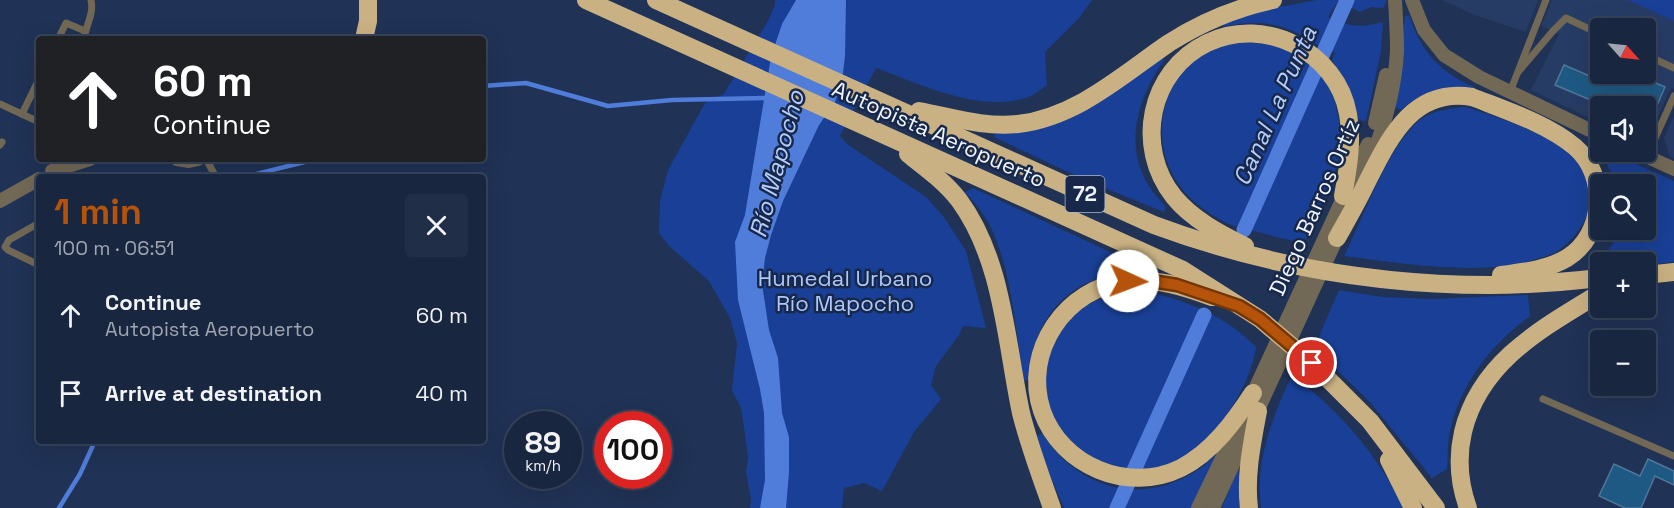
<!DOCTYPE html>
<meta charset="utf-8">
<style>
:root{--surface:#182640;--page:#212e47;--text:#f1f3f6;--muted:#9fa5b1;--line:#364359;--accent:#b45309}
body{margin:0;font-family:"Space Grotesk",sans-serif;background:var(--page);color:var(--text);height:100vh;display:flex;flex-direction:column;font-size:22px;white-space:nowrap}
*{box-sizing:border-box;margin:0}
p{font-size:20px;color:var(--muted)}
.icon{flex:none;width:33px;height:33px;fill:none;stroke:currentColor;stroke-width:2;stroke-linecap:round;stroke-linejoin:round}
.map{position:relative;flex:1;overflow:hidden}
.panel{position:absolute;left:36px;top:174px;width:450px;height:270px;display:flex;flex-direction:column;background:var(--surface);border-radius:6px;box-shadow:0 6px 24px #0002,0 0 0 2px var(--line)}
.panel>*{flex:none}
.hud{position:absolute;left:36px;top:36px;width:450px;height:126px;border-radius:6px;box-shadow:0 6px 24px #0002,0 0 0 2px var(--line);background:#202124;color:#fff;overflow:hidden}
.needle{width:39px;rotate:117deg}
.fabs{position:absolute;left:1590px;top:18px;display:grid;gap:12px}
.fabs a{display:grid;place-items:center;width:66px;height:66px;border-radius:6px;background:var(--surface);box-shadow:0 6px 24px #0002,0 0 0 2px var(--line);font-size:30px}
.speed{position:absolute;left:504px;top:411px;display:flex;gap:12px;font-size:30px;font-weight:700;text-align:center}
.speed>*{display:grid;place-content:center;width:78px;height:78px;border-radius:50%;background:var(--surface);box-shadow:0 6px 24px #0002,0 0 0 2px var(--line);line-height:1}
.speed small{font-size:15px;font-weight:400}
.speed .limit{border:9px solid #d22;background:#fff;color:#111}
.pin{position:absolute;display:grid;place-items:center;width:51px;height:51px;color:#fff;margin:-26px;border:3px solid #fff;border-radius:50%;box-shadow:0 2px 6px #0007}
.me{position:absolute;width:66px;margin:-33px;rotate:92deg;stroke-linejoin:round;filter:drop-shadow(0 0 4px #0008)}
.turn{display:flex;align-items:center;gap:21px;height:126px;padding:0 18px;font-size:27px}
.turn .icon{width:78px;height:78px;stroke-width:2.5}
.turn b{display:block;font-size:42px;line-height:51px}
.round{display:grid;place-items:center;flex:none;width:63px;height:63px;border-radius:6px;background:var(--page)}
.head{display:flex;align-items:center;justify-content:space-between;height:102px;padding:0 18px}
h1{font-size:36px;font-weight:600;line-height:45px;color:var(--accent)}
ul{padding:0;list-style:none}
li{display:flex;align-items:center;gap:18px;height:78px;padding:0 18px}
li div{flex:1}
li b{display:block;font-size:22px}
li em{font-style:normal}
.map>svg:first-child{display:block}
.built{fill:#273c65;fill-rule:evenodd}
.green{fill:#194096}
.water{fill:#507dda}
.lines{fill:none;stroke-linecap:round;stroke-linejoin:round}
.stream{stroke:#507dda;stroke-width:4.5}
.canal{stroke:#507dda;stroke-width:15}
.building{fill:#1e5983;stroke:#4f7797;stroke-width:1.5}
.lane{stroke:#726856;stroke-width:7}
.street{stroke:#726856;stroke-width:14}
.highway{stroke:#c9b183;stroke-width:18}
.route-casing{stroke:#753606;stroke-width:15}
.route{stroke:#b45309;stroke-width:10}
.labels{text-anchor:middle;stroke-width:5;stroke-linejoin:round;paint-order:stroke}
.shield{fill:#17284a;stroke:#afb8c8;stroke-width:1.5}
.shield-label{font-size:21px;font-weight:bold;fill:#f0f5fe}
.street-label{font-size:22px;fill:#f0f5fe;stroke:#17284a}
.park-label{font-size:22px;fill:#aec7f7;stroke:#17284a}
.water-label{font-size:24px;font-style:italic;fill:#b4cdfc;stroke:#17284a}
</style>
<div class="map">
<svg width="1674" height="508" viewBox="0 0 1674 508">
<rect width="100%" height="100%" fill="#203255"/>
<g class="built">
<polygon points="1442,0 1538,0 1526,32 1475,15"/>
<path d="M1552,0H1674V89L1671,88L1646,143V106H1600V123L1531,90L1559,34L1541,26ZM1600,28H1646V74H1600Z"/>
<polygon points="1674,116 1674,158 1670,157 1664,138"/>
</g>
<g class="green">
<path d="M775,0H1092L1079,18L1045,52L1047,85C1041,89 1035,95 1028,97C982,114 919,84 876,68L840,136L847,144L926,197L944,217L966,251L986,328L963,326L959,335L936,366L931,385L941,399L914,432L882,491L864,483L844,488L842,508H750L751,499L746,472L748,458L744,427L741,408L732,390L737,343L730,318L709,281L669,246L659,233L660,201L668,170L705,103L724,94L769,19L775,5Z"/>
<path d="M1316,0H1387L1383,8L1371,7L1360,12L1338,1L1328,17C1348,27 1362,28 1383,22L1381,51L1366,121H1362L1357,118L1348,86L1332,60L1335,53C1321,48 1310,40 1297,33C1274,21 1248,21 1223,27L1225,22L1264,10Z"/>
<polygon points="1628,0 1674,0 1674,21"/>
<path d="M1409,15C1421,51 1439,72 1474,87V93C1441,87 1427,88 1401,110L1395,107L1405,16Z"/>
<path d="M1230,41L1288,46L1323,74L1334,96L1339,121L1340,147L1335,173L1304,243C1286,240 1269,235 1251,230C1242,228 1232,226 1225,222C1205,212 1185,197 1174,177C1152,139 1161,89 1193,60C1202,51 1218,46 1230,41Z"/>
<path d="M1161,57L1164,60C1138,97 1122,148 1151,189C1155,195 1161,201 1166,207L1164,212L1085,180L994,137L995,131L1012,133Z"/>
<path d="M1465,107C1494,115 1551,136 1574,154C1590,168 1594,198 1586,218C1581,230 1567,245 1556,252C1549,256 1538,258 1530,261C1479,276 1398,263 1344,256C1363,219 1389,143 1421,119C1434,110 1449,109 1465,107Z"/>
<polygon points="1601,152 1609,152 1674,181 1674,262 1646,265 1646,262 1600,262 1600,270 1590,271 1613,244 1618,230 1646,230 1646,184 1617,184"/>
<path d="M973,188L1142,267C1125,271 1106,275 1089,282C1051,299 1029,339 1030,379L1024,381C1016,335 1012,273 992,230C986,216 976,204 965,192Z"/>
<path d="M1339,290L1382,297L1432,299L1528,295L1530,316C1492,343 1459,385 1450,432C1447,444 1448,457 1447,469L1432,478L1369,401L1314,348Z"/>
<path d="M1152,293C1191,302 1228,318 1256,347C1252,380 1226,421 1202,444C1197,449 1191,456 1185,459C1178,464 1150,471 1141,471C1136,472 1129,469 1123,468C1102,465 1084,456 1068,440C1034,405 1040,340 1079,311C1100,294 1126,293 1152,293Z"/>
<path d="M1292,375C1342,413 1375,452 1404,508H1261C1255,460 1272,418 1292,375Z"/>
<path d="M1042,433C1077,488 1139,507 1196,471C1205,466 1213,457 1220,450L1194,508H1064L1049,473L1037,436Z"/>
<polygon points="1242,465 1239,478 1243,508 1222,508 1235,475"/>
</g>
<polygon class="water" points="796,0 846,0 845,56 842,81 835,102 819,125 783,201 771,235 765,258 762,284 769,330 778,358 782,413 789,437 789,472 786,508 760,508 765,480 764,413 760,389 738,300 735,242 745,215 771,57 782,24"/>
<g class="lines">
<g class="stream">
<polyline points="483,86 526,83 608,106 672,100 768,98"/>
<polyline points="244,177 317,159"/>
<polyline points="59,508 80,474 95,441"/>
</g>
<g class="canal">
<polyline points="1244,230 1347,0"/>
<polyline points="1117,508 1204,315"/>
</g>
</g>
<g class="building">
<polygon points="1564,65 1606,83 1610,74 1635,74 1665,87 1646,131 1646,106 1616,106 1594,97 1593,101 1555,85"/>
<polygon points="1648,459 1674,471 1674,485 1655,476 1641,508 1625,508 1599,496 1614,464 1640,476"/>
</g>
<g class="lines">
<g class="lane">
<polyline points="58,39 66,23 85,31"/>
<path d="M84,39C86,24 94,15 91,0"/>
<polyline points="1646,55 1674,68"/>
<polyline points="1519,71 1553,31 1566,18 1600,34"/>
<polyline points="1510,92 1546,0"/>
<polyline points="0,104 39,122"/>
<polyline points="22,114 39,79"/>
<polyline points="0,145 2,142"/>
<polyline points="1647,156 1674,96"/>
<polyline points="206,159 216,177"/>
<polyline points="39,223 9,240 5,247 8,250 39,265"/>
<polyline points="1543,399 1674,456"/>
</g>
<g class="street">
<polyline points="1412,0 1424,30 1444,55 1479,77 1600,135"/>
<polyline points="1375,123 1386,75"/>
<polyline points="1637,152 1674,169"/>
<polyline points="177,159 189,161 198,159"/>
<path d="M1371,159C1385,125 1395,88 1397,51C1397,34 1396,17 1395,0"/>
<polyline points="52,171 90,159"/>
<polyline points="0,201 39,179"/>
<polyline points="1249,402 1368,144"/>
<polyline points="1198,508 1241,419"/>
<polyline points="1213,508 1341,229"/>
</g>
<g class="highway">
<polyline points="586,0 1183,270 1260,319 1312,363 1370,421 1436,508"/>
<path d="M656,0L1154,225C1262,265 1375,285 1491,285C1527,285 1564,282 1600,278"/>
<polyline points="364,39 368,21 368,0"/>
<path d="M919,111C951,117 985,128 1018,124C1077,117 1122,75 1169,43C1202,22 1235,8 1273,0"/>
<path d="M908,154C926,168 945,182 959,200C1003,260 1006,342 1021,413C1029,445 1041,477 1052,508"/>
<path d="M1337,238C1347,220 1357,203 1366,184C1389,139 1412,87 1472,97C1505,110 1548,124 1575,147C1608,175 1605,235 1567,258C1547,270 1523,272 1501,275"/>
<path d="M1245,246C1220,234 1192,219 1174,197C1134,147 1149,71 1207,43C1265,15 1337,52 1348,114C1353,141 1348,169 1343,196"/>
<polyline points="1646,275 1674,272"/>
<path d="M1212,297C1185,287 1157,278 1128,281C1066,287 1022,351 1042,411C1061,466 1128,494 1181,468C1212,452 1234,422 1253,393"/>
<polyline points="1389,460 1413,508"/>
<path d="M1249,508C1245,476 1252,443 1258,411"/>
<path d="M1468,508C1459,483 1457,458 1463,432C1480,361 1543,328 1600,293"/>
</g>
</g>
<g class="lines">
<g class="route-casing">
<polyline id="route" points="1128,281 1152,281 1177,285 1239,306 1260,319 1312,363"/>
</g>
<use href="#route" class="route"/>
</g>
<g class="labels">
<rect class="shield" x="1065.5" y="176" width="39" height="36" rx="4.5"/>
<g class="shield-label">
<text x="1085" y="201">72</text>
</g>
<g class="street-label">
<text transform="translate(939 134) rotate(24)" y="8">Autopista Aeropuerto</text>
<text transform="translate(1314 207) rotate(-66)" y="8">Diego Barros Ortíz</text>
</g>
<g class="park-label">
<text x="845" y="286">Humedal Urbano<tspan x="845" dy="25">Río Mapocho</tspan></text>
</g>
<g class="water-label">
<text transform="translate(1275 106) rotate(-66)" y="8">Canal La Punta</text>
<text transform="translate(777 164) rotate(-75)" y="8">Río Mapocho</text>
</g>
</g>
</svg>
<div class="fabs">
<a><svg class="needle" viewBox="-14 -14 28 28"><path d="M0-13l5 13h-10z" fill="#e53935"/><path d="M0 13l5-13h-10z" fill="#9fa5b1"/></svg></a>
<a><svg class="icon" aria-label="sound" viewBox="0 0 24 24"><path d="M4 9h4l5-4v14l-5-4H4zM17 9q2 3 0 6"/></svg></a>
<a><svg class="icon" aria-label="search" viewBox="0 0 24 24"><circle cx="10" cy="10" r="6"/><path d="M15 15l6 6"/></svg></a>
<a>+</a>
<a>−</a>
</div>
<div class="speed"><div>89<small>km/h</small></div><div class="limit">100</div></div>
<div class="pin" style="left:1312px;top:363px;background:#d93025"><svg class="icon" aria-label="arrive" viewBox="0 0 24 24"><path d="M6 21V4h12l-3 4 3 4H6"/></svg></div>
<svg class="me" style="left:1128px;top:281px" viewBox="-20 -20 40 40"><circle r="19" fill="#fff"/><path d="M0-13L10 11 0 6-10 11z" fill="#b45309"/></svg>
<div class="hud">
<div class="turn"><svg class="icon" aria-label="ahead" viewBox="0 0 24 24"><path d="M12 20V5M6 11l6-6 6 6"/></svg><div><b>60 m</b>Continue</div></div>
</div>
<section class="panel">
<div class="head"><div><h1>1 min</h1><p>100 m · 06:51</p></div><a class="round"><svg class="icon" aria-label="close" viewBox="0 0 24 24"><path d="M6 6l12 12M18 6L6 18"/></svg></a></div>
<ul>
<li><svg class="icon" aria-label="ahead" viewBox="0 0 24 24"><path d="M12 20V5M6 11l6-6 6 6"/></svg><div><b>Continue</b><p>Autopista Aeropuerto</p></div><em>60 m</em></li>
<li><svg class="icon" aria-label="arrive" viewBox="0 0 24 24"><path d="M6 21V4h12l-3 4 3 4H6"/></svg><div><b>Arrive at destination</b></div><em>40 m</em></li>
</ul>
</section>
</div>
